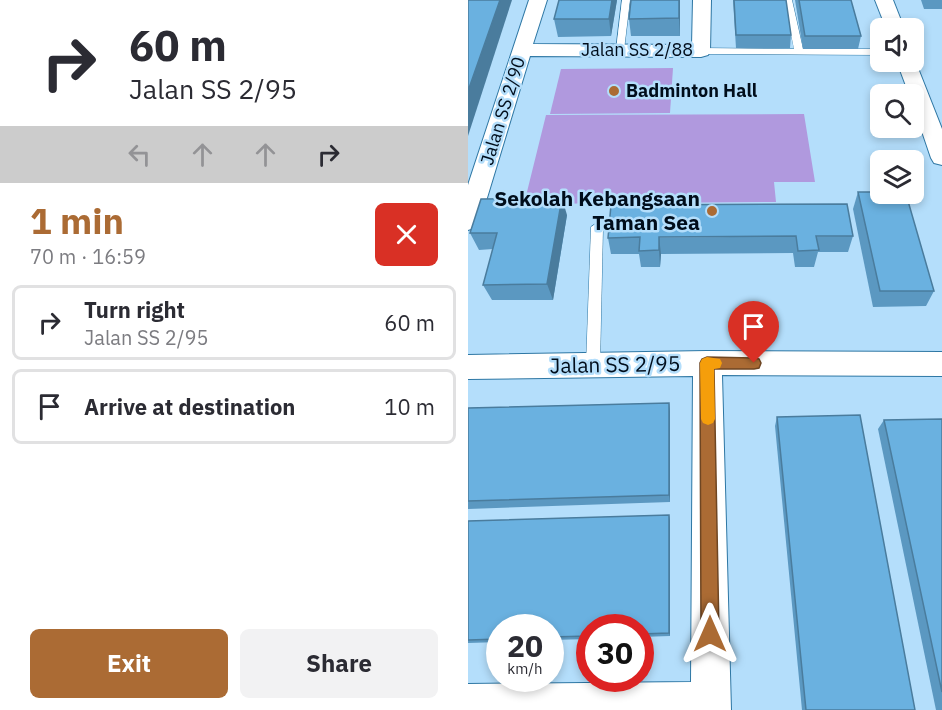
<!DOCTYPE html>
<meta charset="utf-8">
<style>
:root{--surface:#fff;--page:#f2f2f3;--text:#2b2b33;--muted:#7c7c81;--line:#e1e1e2;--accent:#ab6b34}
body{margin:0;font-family:"IBM Plex Sans",sans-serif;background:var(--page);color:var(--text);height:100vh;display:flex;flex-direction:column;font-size:22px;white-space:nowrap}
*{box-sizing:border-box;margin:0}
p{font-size:20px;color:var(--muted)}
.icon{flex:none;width:33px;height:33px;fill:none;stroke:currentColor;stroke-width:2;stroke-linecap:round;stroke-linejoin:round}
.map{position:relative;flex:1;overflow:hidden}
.panel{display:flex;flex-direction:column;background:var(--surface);width:468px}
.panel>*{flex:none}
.top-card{background:#fff;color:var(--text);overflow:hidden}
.controls{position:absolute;left:402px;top:18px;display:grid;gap:12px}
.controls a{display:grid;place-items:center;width:54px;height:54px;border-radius:9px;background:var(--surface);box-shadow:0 3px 9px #0003;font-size:30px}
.speed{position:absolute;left:18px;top:614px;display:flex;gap:12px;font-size:30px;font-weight:700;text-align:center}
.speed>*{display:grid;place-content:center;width:78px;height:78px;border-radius:50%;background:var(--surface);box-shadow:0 3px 9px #0003;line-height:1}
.speed small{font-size:15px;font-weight:400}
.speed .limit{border:9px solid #d22;background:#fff;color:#111}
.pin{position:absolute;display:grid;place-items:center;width:51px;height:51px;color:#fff;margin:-62px -26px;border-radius:50% 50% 50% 0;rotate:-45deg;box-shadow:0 0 6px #0007}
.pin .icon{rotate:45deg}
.me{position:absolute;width:66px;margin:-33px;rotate:0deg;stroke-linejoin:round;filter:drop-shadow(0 0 4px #0008)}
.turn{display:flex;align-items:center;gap:21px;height:126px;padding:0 30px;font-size:27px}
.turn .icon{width:78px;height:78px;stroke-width:2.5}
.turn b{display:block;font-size:42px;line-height:51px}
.lanes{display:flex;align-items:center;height:57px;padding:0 30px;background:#0003;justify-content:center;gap:30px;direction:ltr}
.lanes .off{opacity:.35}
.round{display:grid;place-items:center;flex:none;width:63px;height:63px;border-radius:9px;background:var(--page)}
.overview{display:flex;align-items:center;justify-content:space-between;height:102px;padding:0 30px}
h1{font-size:36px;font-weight:800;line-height:45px;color:var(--accent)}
.action{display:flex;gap:12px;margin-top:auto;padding:12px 30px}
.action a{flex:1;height:69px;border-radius:9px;background:var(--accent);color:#fff;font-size:24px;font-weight:800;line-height:69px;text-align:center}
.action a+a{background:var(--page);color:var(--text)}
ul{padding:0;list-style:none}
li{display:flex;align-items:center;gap:18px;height:75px;margin:0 12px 9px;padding:0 18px;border:3px solid var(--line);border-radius:9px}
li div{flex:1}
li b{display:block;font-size:22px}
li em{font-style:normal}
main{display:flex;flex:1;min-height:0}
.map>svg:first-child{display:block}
.green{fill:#b099de}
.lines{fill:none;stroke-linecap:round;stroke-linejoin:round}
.lane-casing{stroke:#2e77a4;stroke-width:1}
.street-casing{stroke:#2e77a4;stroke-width:2}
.lane{fill:#fff;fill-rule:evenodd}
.street{fill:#fff;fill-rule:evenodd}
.wall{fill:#5b98c1}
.shaded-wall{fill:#4a7c9d}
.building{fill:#6ab1e0;stroke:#4a7c9d;stroke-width:1.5}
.route{fill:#ab6b34;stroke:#6f4622;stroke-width:1.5}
.slow{fill:#f59e0b}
.poi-dot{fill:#ab6b34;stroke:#b4defb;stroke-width:2}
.labels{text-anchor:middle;stroke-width:5;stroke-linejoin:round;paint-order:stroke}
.far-street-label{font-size:18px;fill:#000d1b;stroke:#b4defb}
.far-poi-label{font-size:18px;font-weight:bold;fill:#000d1b;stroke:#b4defb;text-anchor:start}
.poi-label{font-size:21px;font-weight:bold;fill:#000d1b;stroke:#b4defb;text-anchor:end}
.street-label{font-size:21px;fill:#000d1b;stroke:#b4defb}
</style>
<main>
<section class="panel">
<div class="top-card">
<div class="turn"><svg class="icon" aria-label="right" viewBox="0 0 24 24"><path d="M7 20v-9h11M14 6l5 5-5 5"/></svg><div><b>60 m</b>Jalan SS 2/95</div></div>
<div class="lanes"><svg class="icon off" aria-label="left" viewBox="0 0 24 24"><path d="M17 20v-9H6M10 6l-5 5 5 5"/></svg><svg class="icon off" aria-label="ahead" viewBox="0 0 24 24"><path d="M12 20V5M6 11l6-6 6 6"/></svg><svg class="icon off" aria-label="ahead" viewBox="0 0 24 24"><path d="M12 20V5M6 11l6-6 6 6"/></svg><svg class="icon" aria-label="right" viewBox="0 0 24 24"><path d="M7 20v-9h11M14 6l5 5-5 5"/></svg></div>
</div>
<div class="overview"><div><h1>1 min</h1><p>70 m · 16:59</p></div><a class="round" style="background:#d93025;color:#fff"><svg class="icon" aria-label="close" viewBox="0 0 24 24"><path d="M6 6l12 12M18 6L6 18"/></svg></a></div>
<ul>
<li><svg class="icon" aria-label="right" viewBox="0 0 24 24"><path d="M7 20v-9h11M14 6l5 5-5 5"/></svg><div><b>Turn right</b><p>Jalan SS 2/95</p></div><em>60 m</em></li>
<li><svg class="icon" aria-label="arrive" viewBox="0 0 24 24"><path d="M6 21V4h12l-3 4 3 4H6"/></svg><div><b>Arrive at destination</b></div><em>10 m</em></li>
</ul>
<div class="action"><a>Exit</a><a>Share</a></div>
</section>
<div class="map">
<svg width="474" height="710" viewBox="0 0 474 710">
<rect width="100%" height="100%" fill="#b4defb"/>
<g class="green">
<polygon points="205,68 202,113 82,114 93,69"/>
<polygon points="336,114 347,182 306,182 308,202 56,204 78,115"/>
</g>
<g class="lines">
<g class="lane-casing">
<g id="lane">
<polygon points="154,0 162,0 156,50 152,53 148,50"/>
<polygon points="316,0 324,0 335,49 412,49 412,55 233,54 229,51 233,48 326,49"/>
<polygon points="129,223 135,227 132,365 130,369 125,371 120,369 118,365 123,227"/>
</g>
</g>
<g class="street-casing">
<g id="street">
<polygon points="61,0 79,0 65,44 224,45 225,0 243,0 242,51 240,55 233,57 62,56 12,221 9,227 0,230 0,185"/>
<polygon points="407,0 425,0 436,28 418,28"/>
<polygon points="446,58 474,129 474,165 466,163 463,158 446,108 446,94 441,94 429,62 446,62"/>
<polygon points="239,351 474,352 474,376 254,375 263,710 0,710 0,684 223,682 225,376 0,379 0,355"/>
</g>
</g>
<use href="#lane" class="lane"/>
<use href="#street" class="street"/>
</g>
<g class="wall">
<polygon points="91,0 149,0 143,36 90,37 86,19"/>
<polygon points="163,0 212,0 212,36 163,36 161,19"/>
<polygon points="265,0 318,0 323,35 322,48 268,48"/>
<polygon points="327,0 383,0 393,36 390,49 335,49"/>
<polygon points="453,0 474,0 474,9 456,9"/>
<polygon points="390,192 466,291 458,306 405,307 385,209"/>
<polygon points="99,215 85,300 24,300 15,285 25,249 11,250 2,233"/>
<polygon points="385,236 380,252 350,252 346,267 327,267 325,253 193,254 192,267 173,267 171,254 143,254 140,238"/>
<polygon points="201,403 202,412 202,502 0,509 0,408"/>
<polygon points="309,417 447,710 334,710 307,426"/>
<polygon points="474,419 474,710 468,710 410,429 416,420"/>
<polygon points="201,515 202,521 202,636 172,637 172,627 122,627 122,639 82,640 82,627 32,627 32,642 0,643 0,521"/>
</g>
<g class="shaded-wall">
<polygon points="32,0 44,0 0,136 0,91"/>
<polygon points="144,0 149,0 143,36 141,19"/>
<polygon points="211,0 212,0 212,36 211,18"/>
<polygon points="94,198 99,215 85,300 79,284"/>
<polygon points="191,237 193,254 192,267 191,250"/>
<polygon points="201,403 202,412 202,502 201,495"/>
<polygon points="201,515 202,521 202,636 201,633"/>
</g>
<g class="building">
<polygon points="0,0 32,0 0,91"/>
<polygon points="91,0 144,0 141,19 86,19"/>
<polygon points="163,0 211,0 211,18 161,19"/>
<polygon points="266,0 318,0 323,35 268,35"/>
<polygon points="331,0 383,0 393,36 337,36"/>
<polygon points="390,192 412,192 412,194 438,194 466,291 412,291"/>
<polygon points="94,198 79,284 15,285 29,233 2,233 13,199"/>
<polygon points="379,204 385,236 348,236 351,250 330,251 328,236 191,237 191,250 171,251 172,237 140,238 143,205"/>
<polygon points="201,403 201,495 0,501 0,408"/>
<polygon points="392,415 447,710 338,710 309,417"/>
<polygon points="474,419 474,692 416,420"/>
<polygon points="201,515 201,633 172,634 172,627 122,627 122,636 82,637 82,627 32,627 32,639 0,640 0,521"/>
</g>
<polygon class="route" points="239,357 286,358 291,359 293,363 291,368 286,369 246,369 251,634 248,641 242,643 236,641 233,634 232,363 234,359"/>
<polygon class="slow" points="239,357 252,359 254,363 252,368 246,369 247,419 245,423 240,425 235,423 233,419 232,363 234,359"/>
<g class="poi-dot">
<circle cx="146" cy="91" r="6"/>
<circle cx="244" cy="211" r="6"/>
</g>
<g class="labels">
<g class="far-street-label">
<text x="169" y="56">Jalan SS 2/88</text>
<text transform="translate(35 111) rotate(-73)" y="6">Jalan SS 2/90</text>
</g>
<g class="far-poi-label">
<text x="158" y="97">Badminton Hall</text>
</g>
<g class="poi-label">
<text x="232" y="206">Sekolah Kebangsaan<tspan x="232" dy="24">Taman Sea</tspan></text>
</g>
<g class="street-label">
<text transform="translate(147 365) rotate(-1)" y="7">Jalan SS 2/95</text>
</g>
</g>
</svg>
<div class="controls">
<a><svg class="icon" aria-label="sound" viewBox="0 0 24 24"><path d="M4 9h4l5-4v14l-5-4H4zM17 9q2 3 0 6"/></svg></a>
<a><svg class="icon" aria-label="search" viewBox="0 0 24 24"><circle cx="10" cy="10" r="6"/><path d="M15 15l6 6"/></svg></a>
<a><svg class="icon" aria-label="layers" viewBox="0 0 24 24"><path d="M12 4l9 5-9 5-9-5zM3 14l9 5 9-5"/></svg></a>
</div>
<div class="speed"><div>20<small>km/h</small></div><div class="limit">30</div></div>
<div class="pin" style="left:286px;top:363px;background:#d93025"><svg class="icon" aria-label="arrive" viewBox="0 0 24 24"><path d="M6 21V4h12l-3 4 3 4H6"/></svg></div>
<svg class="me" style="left:242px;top:634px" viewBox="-20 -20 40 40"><path d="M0-17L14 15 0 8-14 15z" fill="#ab6b34" stroke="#fff" stroke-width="4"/></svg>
</div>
</main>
